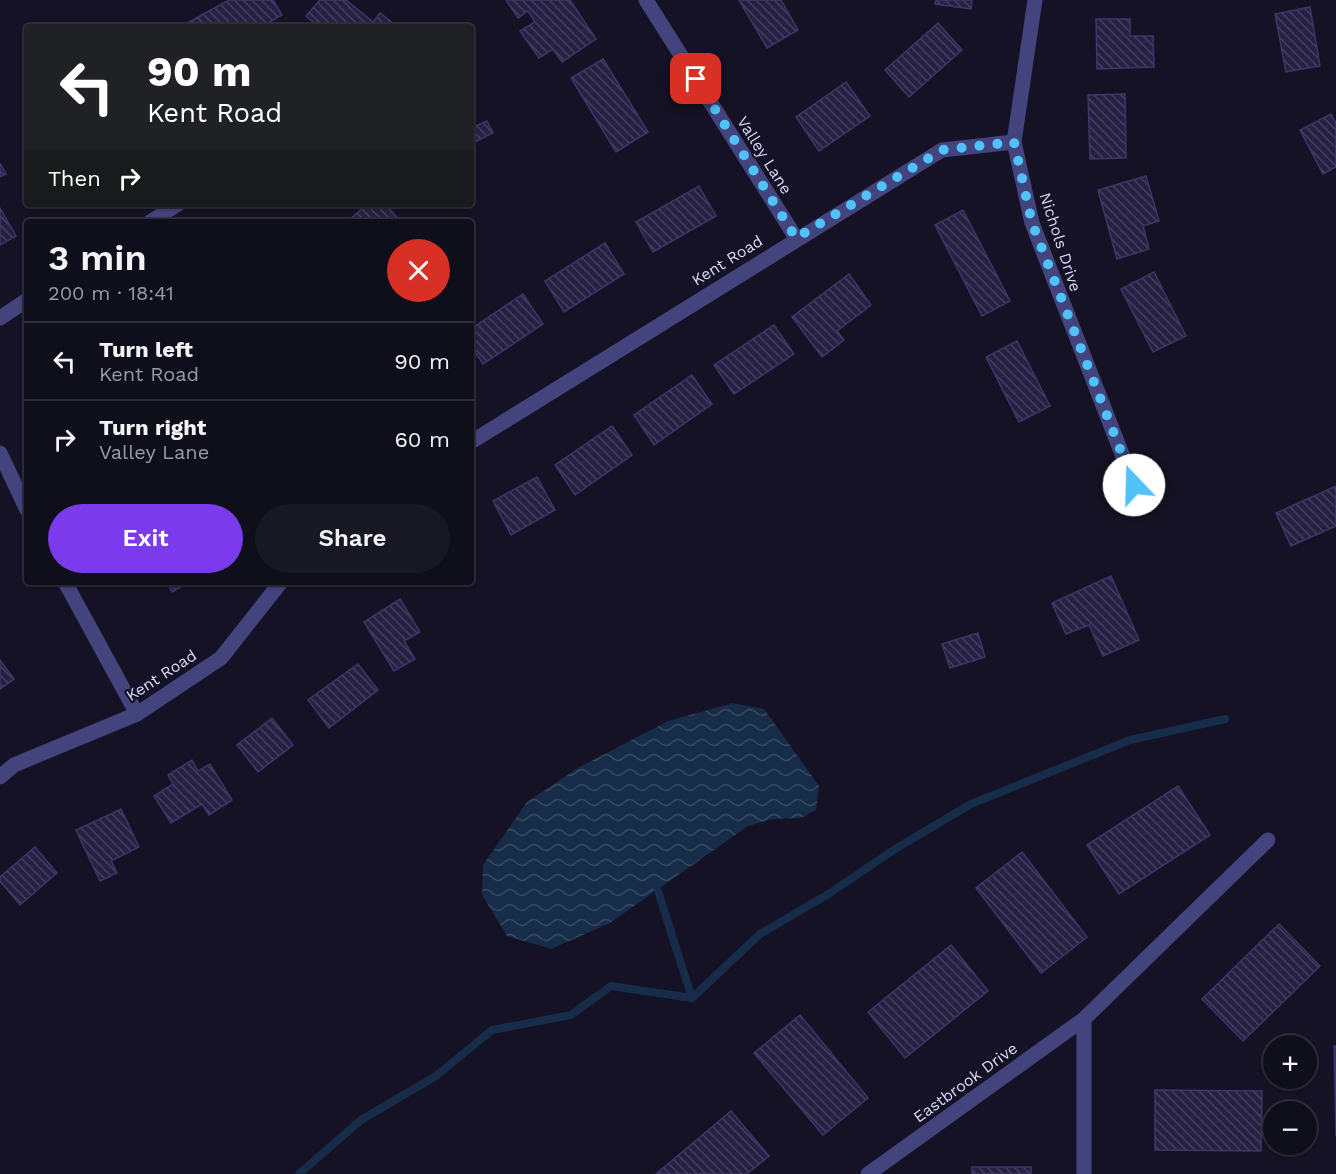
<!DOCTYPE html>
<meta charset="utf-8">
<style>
:root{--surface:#0f0e1b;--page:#181724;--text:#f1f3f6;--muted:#9b9ca3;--line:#2f2e3a;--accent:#7c3aed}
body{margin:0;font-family:"Work Sans",sans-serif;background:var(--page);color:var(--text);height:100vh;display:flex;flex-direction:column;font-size:22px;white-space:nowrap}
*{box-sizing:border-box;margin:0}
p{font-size:20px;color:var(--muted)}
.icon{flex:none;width:33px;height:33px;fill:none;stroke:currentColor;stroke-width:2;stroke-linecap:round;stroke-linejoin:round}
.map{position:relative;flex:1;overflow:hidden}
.side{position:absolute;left:24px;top:219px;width:450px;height:366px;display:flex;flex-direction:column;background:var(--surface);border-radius:6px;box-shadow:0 2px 4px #0004,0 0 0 2px var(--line)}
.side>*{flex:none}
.banner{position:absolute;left:24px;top:24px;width:450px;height:183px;border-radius:6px;box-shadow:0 2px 4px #0004,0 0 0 2px var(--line);background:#202124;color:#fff;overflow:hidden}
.tools{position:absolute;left:1263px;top:1035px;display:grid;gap:12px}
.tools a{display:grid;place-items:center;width:54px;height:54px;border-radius:50%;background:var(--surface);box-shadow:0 2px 4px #0004,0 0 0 2px var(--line);font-size:30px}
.pin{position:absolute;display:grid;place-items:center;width:51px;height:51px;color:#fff;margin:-26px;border-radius:12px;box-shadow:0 3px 9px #0006}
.me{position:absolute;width:66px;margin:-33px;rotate:339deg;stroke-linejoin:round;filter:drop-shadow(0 0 4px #0008)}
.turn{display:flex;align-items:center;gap:21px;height:126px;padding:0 24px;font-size:27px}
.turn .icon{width:78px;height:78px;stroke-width:2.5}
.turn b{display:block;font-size:42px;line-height:51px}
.then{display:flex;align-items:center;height:57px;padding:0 24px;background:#0003;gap:12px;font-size:22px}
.round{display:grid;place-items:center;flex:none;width:63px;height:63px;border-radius:32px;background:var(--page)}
.overview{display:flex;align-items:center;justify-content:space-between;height:102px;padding:0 24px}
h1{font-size:36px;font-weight:600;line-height:45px}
.action{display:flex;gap:12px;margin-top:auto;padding:12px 24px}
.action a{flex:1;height:69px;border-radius:36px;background:var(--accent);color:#fff;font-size:24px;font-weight:600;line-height:69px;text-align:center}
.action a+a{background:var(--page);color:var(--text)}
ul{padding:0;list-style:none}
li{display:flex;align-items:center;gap:18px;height:78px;padding:0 24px;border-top:2px solid var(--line)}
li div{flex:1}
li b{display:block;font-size:22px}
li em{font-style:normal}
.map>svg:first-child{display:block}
.water{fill:url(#water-waves)}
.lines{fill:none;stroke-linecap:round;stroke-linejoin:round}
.stream{stroke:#172c48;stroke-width:8}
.building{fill:url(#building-back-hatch);stroke:#3e356b;stroke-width:1.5}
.minor{stroke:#43437d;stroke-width:15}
.route{stroke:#4fc3f7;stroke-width:10;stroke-dasharray:0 18}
.labels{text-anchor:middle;stroke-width:4.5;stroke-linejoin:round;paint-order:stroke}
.street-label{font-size:16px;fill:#dcd9fa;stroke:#141224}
</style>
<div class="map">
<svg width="1336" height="1174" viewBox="0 0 1336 1174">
<defs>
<pattern id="water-waves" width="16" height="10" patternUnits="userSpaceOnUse" patternTransform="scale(1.5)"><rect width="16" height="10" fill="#172c48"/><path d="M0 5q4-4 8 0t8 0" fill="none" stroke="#384a63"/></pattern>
<pattern id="building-back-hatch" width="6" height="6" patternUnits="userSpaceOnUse" patternTransform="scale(1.5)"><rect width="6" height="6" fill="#262042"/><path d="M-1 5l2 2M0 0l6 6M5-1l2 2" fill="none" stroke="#45405e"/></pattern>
</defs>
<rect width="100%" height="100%" fill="#141224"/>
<polygon class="water" points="733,703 764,709 819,786 816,810 801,818 773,819 748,826 610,923 551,949 507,936 482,895 483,865 527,802 576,769 668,721"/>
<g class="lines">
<g class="stream">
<polyline points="658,891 692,998"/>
<polyline points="692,998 760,934 830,893 895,849 971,804 1130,740 1225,719"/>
<polyline points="299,1174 361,1120 436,1076 492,1030 571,1015 611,986 692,998"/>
</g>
</g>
<g class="building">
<polygon points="229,0 273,0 282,15 261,27 180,27"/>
<polygon points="320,0 346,0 373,22 380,13 398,27 319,27 306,16"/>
<polygon points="506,0 570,0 596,39 562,62 553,49 539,58 520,31 535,22 528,11 518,18"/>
<polygon points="739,0 781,0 798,30 767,48"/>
<polygon points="936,0 972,0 971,9 935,4"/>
<polygon points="1310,7 1320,66 1286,72 1275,14"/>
<polygon points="1096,19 1130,19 1130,36 1153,36 1154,67 1097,69"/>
<polygon points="938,23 962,50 909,97 885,70"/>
<polygon points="603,59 648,132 616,152 571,78"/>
<polygon points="846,82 870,116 819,151 796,117"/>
<polygon points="1125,94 1126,158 1090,159 1088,95"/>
<polygon points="1331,114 1336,123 1336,167 1323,174 1300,130"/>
<polygon points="487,121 493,133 471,144 471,128"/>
<polygon points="0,163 6,174 0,177"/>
<polygon points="1146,176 1159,221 1143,226 1149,249 1117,259 1098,190"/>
<polygon points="699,186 716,216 653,252 636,222"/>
<polygon points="367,204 385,204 401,222 347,222"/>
<polygon points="0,208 16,236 0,245"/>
<polygon points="963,210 1010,301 982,316 935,225"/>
<polygon points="605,243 624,274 564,312 545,281"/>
<polygon points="1154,272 1186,336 1153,352 1121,289"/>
<polygon points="849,274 871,305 837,331 844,340 822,357 792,317"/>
<polygon points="523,294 543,324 483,364 471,346 471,329"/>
<polygon points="774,325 794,354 734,394 714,365"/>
<polygon points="1017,341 1050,406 1019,422 986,357"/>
<polygon points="692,375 712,404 654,445 634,415"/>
<polygon points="612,426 632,455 575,495 555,465"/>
<polygon points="537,477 555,510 511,535 493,501"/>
<polygon points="1336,486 1336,526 1291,546 1276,513"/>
<polygon points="1111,576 1139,640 1103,656 1089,625 1066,634 1052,603"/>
<polygon points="167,582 189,582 172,592"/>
<polygon points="400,599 420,632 404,641 415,659 394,671 364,622"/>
<polygon points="978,633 985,657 950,668 942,644"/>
<polygon points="0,660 14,679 0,689"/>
<polygon points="358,664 378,690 329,728 308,700"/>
<polygon points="272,718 293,745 258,772 237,745"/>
<polygon points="192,760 198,771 210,764 232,800 209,815 202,804 171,823 154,796 173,784 168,775"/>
<polygon points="1178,786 1210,835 1119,894 1087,845"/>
<polygon points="121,809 139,847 111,861 117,873 100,881 76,830"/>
<polygon points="35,847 57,873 20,905 0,881 0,877"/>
<polygon points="1022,852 1087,937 1041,973 976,888"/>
<polygon points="1279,924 1320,966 1243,1041 1202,999"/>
<polygon points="951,945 988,991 905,1058 868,1012"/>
<polygon points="800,1015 868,1098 823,1135 754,1053"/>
<polygon points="1334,1046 1336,1046 1336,1136"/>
<polygon points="1155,1090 1262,1091 1261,1151 1155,1150"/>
<polygon points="731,1111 769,1156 747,1174 656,1174"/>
<rect x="972" y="1167" width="59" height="7"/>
</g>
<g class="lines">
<g class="minor">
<polyline points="646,0 796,238"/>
<polyline points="1035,0 1014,142 1032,223 1134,485"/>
<polyline points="150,222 178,204"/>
<polyline points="0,318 27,300"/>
<polyline points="471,442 942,150 1014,142"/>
<polyline points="0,453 27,510"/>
<polyline points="65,582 137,714"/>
<polyline points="0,777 14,765 137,714 221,658 281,582"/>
<polyline points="1084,1019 1084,1174"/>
<polyline points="868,1174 1084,1019 1268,840"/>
</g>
</g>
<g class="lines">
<polyline class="route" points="696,79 796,238 942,150 1014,142 1032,223 1134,485"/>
</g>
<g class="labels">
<g class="street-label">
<text transform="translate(765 155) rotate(58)" y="6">Valley Lane</text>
<text transform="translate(1061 242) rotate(72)" y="6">Nichols Drive</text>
<text transform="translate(727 260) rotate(-32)" y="6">Kent Road</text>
<text transform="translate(161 675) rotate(-33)" y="6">Kent Road</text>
<text transform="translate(965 1082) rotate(-36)" y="6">Eastbrook Drive</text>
</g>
</g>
</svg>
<div class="tools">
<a>+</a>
<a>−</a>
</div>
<div class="pin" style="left:696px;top:79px;background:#d93025"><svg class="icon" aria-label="arrive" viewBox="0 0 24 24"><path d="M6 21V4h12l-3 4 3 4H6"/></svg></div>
<svg class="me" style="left:1134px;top:485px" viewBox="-20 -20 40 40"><circle r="19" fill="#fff"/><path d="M0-13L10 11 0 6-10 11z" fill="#4fc3f7"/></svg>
<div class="banner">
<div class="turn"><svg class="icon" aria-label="left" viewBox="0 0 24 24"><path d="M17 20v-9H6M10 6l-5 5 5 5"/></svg><div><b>90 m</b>Kent Road</div></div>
<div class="then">Then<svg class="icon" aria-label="right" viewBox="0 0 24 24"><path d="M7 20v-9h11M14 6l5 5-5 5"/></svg></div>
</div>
<section class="side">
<div class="overview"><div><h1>3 min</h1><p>200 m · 18:41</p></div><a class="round" style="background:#d93025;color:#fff"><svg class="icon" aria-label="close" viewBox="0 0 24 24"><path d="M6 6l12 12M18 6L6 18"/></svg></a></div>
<ul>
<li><svg class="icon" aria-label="left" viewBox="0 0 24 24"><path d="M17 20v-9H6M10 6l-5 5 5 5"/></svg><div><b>Turn left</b><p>Kent Road</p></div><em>90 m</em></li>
<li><svg class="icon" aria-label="right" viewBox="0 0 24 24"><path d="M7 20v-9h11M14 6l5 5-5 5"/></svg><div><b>Turn right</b><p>Valley Lane</p></div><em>60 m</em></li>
</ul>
<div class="action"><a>Exit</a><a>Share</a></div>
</section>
</div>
